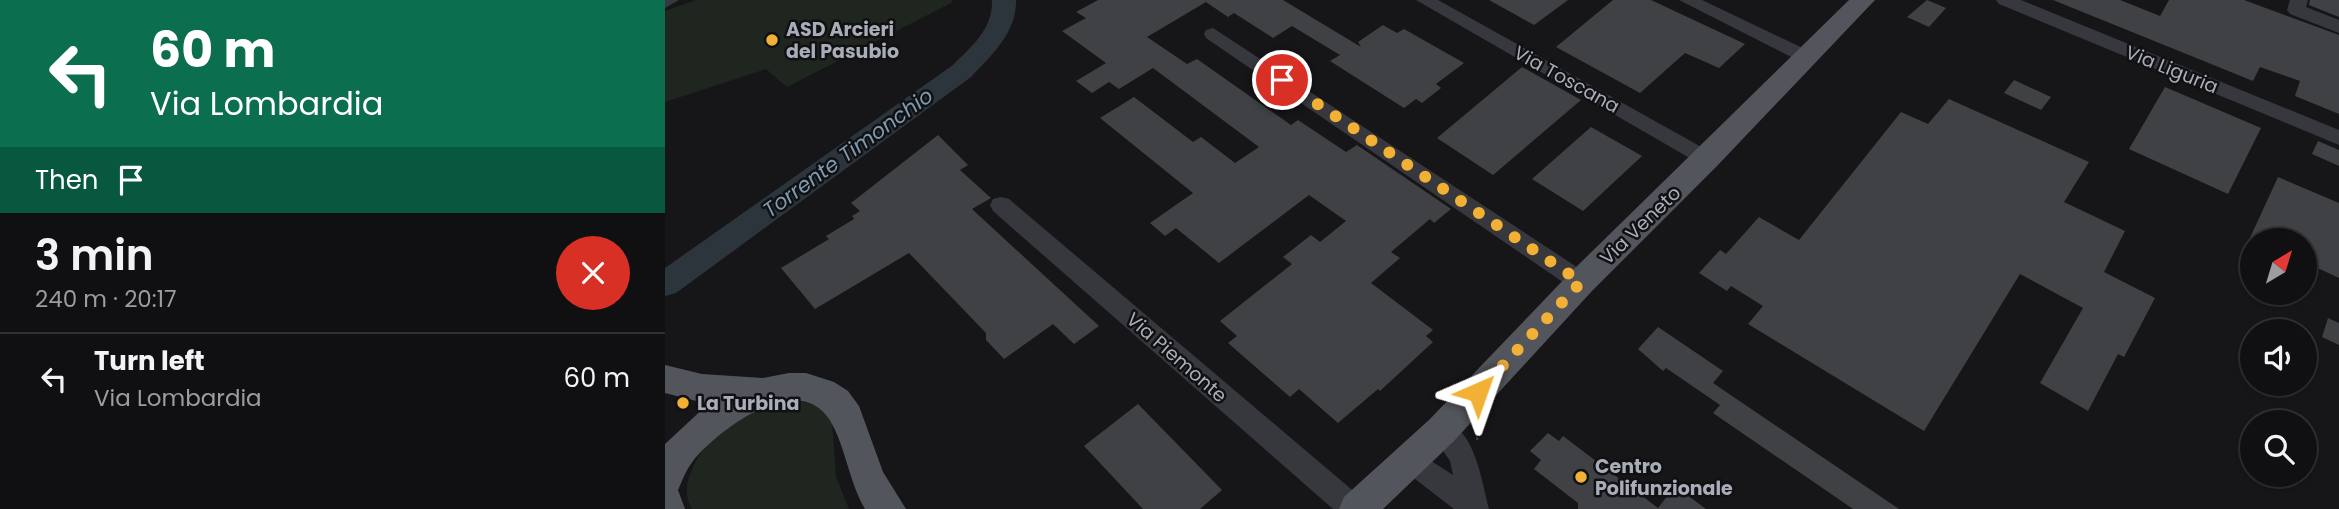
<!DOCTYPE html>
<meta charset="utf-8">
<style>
:root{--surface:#101012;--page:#19191b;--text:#f1f3f6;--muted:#9c9d9f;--line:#303032}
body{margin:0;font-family:Poppins,sans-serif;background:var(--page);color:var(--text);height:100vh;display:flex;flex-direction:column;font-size:26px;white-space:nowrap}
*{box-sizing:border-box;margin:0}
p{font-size:23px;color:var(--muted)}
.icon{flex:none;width:38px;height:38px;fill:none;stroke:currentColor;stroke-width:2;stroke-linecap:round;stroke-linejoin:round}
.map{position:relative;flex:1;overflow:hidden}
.drawer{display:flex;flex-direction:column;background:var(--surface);width:665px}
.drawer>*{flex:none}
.hud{background:#0b6e4f;color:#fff;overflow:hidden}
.needle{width:46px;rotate:38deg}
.controls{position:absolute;left:1575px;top:228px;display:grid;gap:14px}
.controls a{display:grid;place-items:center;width:77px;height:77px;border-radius:50%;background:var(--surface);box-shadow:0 2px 5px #0004,0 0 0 2px var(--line);font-size:35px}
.pin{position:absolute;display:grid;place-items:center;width:60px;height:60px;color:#fff;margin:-30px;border:4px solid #fff;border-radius:50%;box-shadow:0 2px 7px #0007}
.me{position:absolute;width:77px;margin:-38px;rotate:43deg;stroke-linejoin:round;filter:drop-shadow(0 0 5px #0008)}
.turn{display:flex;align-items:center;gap:24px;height:147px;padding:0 35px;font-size:32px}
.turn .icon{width:91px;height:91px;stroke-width:2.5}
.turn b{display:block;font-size:49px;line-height:60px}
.then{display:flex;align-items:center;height:66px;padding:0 35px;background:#0003;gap:14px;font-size:26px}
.round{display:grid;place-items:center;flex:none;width:74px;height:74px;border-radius:37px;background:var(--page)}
.headline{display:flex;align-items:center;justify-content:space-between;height:119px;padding:0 35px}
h1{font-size:42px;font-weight:600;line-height:52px}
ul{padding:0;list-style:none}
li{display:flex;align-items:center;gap:21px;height:91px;padding:0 35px;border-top:2px solid var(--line)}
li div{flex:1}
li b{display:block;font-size:26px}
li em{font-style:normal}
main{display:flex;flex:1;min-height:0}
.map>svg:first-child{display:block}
.green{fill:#1e261f}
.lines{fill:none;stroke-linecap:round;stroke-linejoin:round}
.river{fill:#2c353c;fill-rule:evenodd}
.building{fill:#404145}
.path{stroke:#3d3f44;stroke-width:2.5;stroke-dasharray:2.5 4.5;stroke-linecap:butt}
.minor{fill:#37383d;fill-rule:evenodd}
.major{fill:#53555c;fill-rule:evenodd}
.route{stroke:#f2b134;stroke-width:12;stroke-dasharray:0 21.6}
.poi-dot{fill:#f2b134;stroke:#111113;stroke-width:2.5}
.labels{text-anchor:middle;stroke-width:5;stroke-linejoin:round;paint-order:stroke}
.poi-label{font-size:19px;font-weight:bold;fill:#a8adb8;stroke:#111113;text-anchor:start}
.street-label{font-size:19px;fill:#a8adb8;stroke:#111113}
.water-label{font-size:21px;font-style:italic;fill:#7f9bb3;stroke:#111113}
</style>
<main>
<section class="drawer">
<div class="hud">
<div class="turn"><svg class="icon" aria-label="left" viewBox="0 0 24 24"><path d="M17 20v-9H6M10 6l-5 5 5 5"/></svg><div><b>60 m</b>Via Lombardia</div></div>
<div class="then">Then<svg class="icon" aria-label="arrive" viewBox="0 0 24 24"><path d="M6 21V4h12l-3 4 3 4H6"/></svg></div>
</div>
<div class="headline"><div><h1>3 min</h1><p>240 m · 20:17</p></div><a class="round" style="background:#d93025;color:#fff"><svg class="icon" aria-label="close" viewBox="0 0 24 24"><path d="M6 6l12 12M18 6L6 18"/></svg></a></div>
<ul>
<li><svg class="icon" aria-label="left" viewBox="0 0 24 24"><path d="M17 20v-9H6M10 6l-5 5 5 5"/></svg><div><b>Turn left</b><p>Via Lombardia</p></div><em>60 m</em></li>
</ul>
</section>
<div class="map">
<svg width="1674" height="509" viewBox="0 0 1674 509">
<rect width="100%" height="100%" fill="#161618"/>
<g class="green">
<polygon points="31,0 287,0 288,2 122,87 101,69 0,102 0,11"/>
<path d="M136,401L158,408L167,422L171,477L184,509H27C20,496 20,486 26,472C43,427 90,405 136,401Z"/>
</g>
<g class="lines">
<path class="river" d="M327,0H351C352,32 327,55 306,77L11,293L0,296V268L288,65C307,46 328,29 327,0Z"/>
</g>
<g class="building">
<polygon points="433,0 618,0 696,47 693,42 718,25 732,33 739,29 799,63 771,84 776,88 757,103 751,99 739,108 665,61 675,55 627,26 608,38 569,13 563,17 541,2 482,37 522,64 532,59 626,125 633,120 681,152 692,145 786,209 769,223 765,219 726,252 735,258 706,283 768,330 761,336 768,342 715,391 713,389 673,423 634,389 625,397 563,343 572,336 555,321 627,264 618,257 646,235 655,242 681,221 644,195 554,263 511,228 500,236 485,223 528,193 435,118 469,97 528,142 536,137 570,163 594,147 488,68 454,89 444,82 427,93 411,81 441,63 397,31 421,18 411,12"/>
<polygon points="824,0 903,0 869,25"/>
<polygon points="948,0 986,0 1080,44 1054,68 1020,53 975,93 891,47"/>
<polygon points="1262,0 1281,8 1264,27 1242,17"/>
<polygon points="1388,0 1455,0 1495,16 1504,0 1579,0 1674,35 1674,114 1630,96 1635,81 1595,67 1588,81"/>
<polygon points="1645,0 1674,0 1674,17 1644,5"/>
<polygon points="857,67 916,100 828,175 772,138"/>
<polygon points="1349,80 1386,97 1376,110 1339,93"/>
<polygon points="1500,87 1596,128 1563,194 1464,149"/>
<polygon points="1284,99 1424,162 1399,202 1460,231 1439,272 1490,298 1459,357 1453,354 1423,411 1375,383 1418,308 1355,274 1259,431 1083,324 1098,306 1066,286 1062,291 1034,273 1055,250 1061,254 1094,217 1134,240 1236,112 1263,124"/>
<polygon points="926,127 977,156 918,211 867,179"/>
<polygon points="273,135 303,165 295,170 326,198 307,209 434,326 409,344 388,324 339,359 321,340 321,333 244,253 150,309 116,268 164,239 161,236 189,219 187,216 195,211 186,203"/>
<polygon points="1653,141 1674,150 1674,166 1647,154"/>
<polygon points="1613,177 1674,203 1674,278 1640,262 1640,240 1584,240"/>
<polygon points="1663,318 1674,323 1674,345 1657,337"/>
<polygon points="993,327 1058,371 1048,383 1234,509 1188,509 1048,413 1055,405 1001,368 998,371 973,349"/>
<polygon points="473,404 557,490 535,509 478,509 419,446"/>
<polygon points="883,433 894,441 898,436 993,508 1010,486 1041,509 913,509 913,503 869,469 876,460 865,451"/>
</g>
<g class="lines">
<polyline class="path" points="812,440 814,426"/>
<g class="minor">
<polygon points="0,0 14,0 0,8"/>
<polygon points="751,0 773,0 1049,154 1052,159 1049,164 1035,164"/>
<polygon points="1014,0 1037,0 1146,52 1148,56 1139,62 1132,60"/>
<polygon points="1331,0 1356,0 1674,130 1674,145 1334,4"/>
<polygon points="1625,0 1643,0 1641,7 1674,20 1674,33 1625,14 1622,10"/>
<polygon points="548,28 924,275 928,282 924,289 916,291 908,289 541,38 539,34 541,30"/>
<polygon points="336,197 344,199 699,500 703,509 668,509 328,211 325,205 328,199"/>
<path d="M777,418C811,431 816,479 824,509H789L737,469L733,460L737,451L746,448L788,475L785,461L764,430L768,422Z"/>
</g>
<g class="major">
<polygon points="1184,0 1210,0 1052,166 927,291 789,441 718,509 674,509 679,497 765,419 905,273"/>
<path d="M0,365L37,374L98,378L124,373H141L169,382L183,391L194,406L218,472L241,509H200C183,481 179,437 161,415C128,373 51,432 28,461C21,470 18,479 13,490L20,509H0V444L43,404L0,393Z"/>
</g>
</g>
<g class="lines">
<polyline class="route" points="617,80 916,282 813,392"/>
</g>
<g class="poi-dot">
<circle cx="107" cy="40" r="7"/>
<circle cx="18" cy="403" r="7"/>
<circle cx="916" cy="477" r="7"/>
</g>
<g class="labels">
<g class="poi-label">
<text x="121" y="36">ASD Arcieri<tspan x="121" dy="22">del Pasubio</tspan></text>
<text x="32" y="410">La Turbina</text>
<text x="930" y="473">Centro<tspan x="930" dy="22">Polifunzionale</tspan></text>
</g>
<g class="street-label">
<text transform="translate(1507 69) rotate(22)" y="7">Via Liguria</text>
<text transform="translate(902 79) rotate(29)" y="7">Via Toscana</text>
<text transform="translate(975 225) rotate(-44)" y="7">Via Veneto</text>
<text transform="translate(512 357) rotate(41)" y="7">Via Piemonte</text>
</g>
<g class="water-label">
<text transform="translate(183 153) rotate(-36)" y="7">Torrente Timonchio</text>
</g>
</g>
</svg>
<div class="controls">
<a><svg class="needle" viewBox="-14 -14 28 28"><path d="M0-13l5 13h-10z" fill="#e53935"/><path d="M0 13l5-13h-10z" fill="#9c9d9f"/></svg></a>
<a><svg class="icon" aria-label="sound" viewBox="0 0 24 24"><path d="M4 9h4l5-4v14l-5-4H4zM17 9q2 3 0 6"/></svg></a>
<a><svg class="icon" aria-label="search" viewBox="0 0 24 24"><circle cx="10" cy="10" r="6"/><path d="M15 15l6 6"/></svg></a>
</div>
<div class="pin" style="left:617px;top:80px;background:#d93025"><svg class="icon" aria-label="arrive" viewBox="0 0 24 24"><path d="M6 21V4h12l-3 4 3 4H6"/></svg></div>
<svg class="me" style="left:813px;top:392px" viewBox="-20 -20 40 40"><path d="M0-17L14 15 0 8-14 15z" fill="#f2b134" stroke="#fff" stroke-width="4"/></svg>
</div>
</main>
